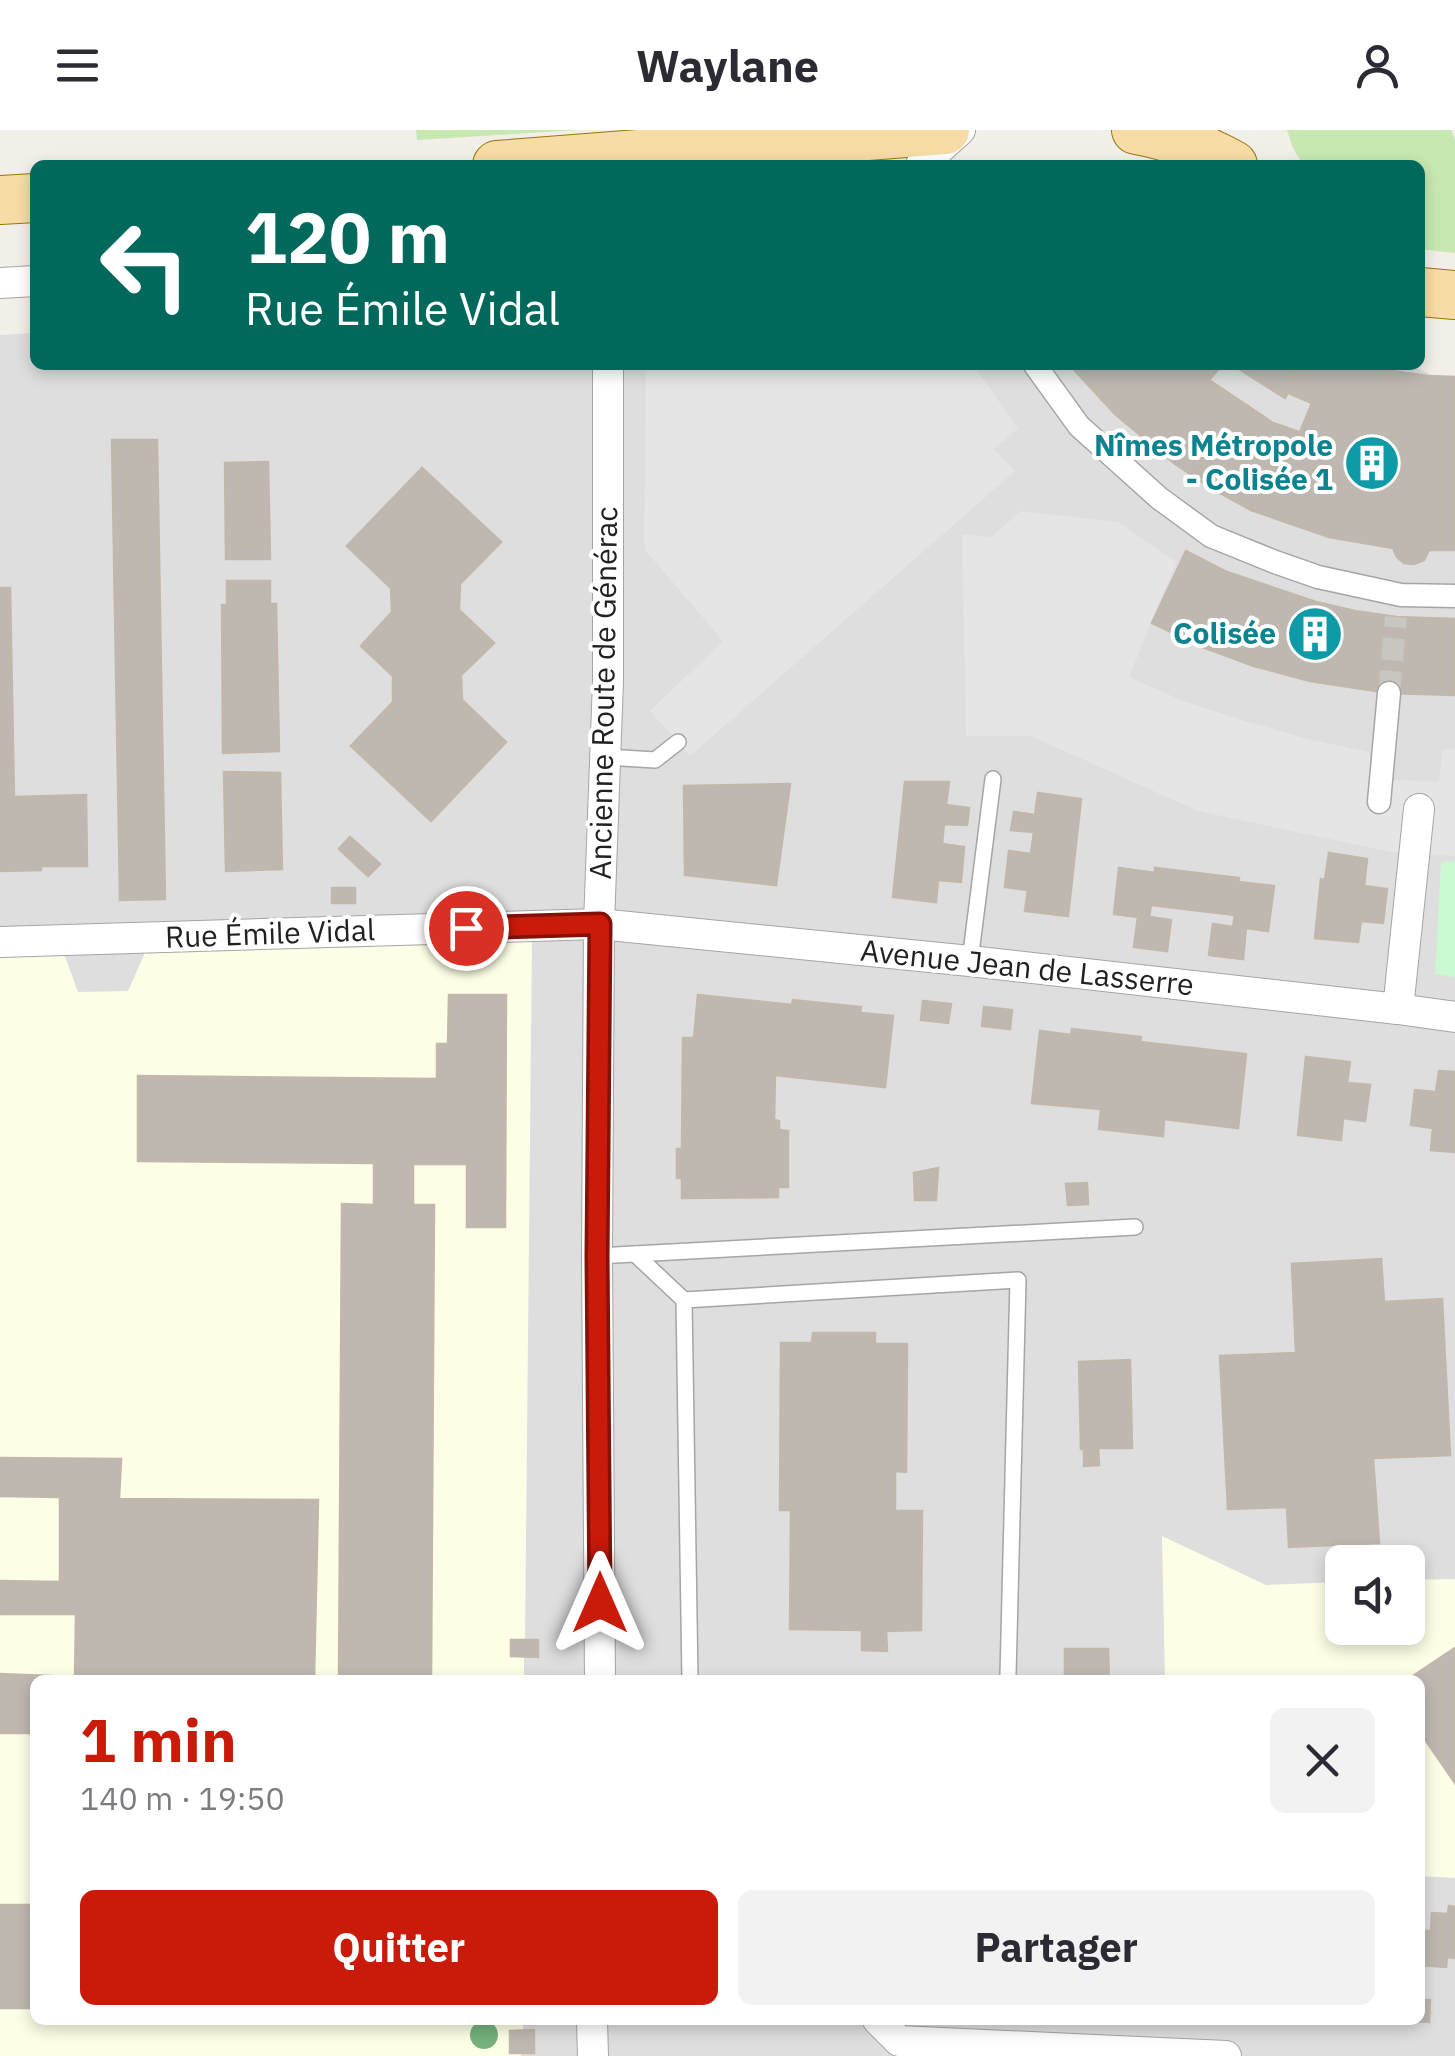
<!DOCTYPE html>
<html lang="fr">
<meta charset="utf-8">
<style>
:root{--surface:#fff;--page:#f2f2f3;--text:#2b2b33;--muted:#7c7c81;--accent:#ca1a09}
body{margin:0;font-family:"IBM Plex Sans",sans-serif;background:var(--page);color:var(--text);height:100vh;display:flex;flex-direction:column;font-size:38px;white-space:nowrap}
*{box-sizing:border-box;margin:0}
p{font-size:32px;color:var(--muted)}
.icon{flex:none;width:55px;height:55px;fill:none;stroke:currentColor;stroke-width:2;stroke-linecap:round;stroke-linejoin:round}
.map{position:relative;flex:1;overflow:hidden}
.side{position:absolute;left:30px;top:1545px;width:1395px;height:350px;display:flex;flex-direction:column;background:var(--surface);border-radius:15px;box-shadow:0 5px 15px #0003}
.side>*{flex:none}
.hud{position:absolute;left:30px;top:30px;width:1395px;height:210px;border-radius:15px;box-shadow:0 5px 15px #0003;background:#00695c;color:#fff;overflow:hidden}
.buttons{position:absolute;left:1325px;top:1415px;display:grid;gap:20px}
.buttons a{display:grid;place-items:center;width:100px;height:100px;border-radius:15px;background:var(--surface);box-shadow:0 5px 15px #0003;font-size:50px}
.pin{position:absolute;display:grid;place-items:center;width:85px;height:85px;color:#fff;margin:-42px;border:5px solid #fff;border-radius:50%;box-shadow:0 2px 10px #0007}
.me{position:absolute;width:110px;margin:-55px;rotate:0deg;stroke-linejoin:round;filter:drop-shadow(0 0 8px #0008)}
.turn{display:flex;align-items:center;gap:35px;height:210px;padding:0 50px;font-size:45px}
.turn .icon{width:130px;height:130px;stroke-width:2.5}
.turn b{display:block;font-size:70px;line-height:85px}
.round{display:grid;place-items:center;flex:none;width:105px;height:105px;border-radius:15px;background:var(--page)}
.headline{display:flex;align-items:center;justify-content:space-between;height:170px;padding:0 50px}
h1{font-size:60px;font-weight:700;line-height:75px;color:var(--accent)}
.action{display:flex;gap:20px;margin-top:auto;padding:20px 50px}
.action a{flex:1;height:115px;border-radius:15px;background:var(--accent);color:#fff;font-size:40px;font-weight:700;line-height:115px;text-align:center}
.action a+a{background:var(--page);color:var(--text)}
header{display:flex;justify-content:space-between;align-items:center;height:130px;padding:0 50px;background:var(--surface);font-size:45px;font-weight:700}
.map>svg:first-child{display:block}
.residential{fill:#dfdede;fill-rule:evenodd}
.education{fill:#fcfee5}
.grass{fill:#c7e8b1}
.park{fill:#c9f8d1}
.parking{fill:#e5e5e5}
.building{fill:#beb8b1;stroke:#c2b7ab;stroke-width:2.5}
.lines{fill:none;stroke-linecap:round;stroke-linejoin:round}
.pedestrian-tunnel{stroke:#c7c6c0;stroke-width:22;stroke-dasharray:22 11;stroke-linecap:butt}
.service-casing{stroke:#a5a5a5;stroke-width:18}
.pedestrian-casing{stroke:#a5a5a5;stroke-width:25}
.minor-casing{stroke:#a5a5a5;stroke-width:32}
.primary-casing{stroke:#987507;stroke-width:50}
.service{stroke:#fff;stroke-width:15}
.pedestrian{stroke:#fff;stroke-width:22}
.minor{stroke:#fff;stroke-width:30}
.primary{stroke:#f8dca6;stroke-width:48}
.tree{fill:#76b17c}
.route-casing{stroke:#831106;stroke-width:25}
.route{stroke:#ca1a09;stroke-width:18}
.labels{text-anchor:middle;stroke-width:8;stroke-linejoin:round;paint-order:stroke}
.culture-label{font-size:30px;font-weight:bold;fill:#0d838f;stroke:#fff;text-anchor:end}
.street-label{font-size:30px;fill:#212121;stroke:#fff}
</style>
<header><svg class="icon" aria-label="menu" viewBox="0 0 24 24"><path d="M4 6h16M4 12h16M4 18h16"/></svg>Waylane<svg class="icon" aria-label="person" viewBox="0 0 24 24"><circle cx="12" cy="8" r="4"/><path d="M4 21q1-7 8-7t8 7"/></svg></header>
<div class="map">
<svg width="1455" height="1926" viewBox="0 0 1455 1926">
<rect width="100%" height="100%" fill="#f1efe8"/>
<path class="residential" d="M35,203V235H1408L1455,254V1926H0V205ZM1342,1432H1408V1498H1342ZM35,1550H1420V1890H35Z"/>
<g class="education">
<polygon points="532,807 525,1510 511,1511 511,1526 524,1527 524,1550 35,1550 35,1890 523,1890 523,1901 510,1923 521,1923 521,1926 0,1926 0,823 63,821 78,862 128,861 148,816"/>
<polygon points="1162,1406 1266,1455 1342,1452 1342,1498 1408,1498 1408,1450 1455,1449 1455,1748 1420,1746 1420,1550 1165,1550"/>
</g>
<g class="grass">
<polygon points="416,0 577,0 417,10"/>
<polygon points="1287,0 1451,0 1455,10 1455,123 1420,119 1420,35 1303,35 1293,18"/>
</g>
<polygon class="park" points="1455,731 1455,847 1435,844 1441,732"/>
<g class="parking">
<polygon points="646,235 973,235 1018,298 994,319 1015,341 690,626 650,581 723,511 646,421 644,411"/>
<polygon points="1021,381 1118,392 1176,432 1129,547 1183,571 1245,591 1307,609 1369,622 1372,649 1439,652 1442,620 1455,619 1455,726 1391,722 1198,681 1031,606 966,606 962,404 991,407"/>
</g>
<g class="building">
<polygon points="1070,235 1222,235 1209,250 1273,293 1299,302 1287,334 1272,331 1251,380 1209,357 1174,333 1115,284"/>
<polygon points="1233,235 1303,235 1285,268"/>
<polygon points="1303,235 1369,235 1385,240 1428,246 1455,247 1455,420 1429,420 1424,430 1414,434 1404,433 1397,427 1393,418 1329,407 1251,380 1272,331 1287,334 1312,273 1288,263"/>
<polygon points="112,310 157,310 165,769 120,770"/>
<polygon points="268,332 270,429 226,429 225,333"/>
<polygon points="422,338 501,412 460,454 459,480 494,513 461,545 462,570 506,612 431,691 351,616 393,572 393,546 361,516 392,482 391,458 347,416"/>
<polygon points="1186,421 1227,442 1316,472 1355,481 1396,487 1455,489 1455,565 1389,563 1310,551 1254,536 1200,516 1152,493"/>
<polygon points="227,451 270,451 270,474 276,474 279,621 223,623 222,475 227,475"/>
<polygon points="0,458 10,458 14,667 86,665 87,736 41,736 41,740 0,741"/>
<polygon points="224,642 280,643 282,739 226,741"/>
<polygon points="905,652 949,652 946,675 969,678 967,695 944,694 942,714 964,717 961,752 938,750 936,772 893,767"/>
<polygon points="790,654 776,755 685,745 684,656"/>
<polygon points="1038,663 1081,669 1068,786 1025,781 1028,760 1005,757 1009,721 1031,724 1034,702 1011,700 1014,682 1035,685"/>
<polygon points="350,707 380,734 368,746 339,719"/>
<polygon points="1329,723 1367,729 1364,756 1387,759 1383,793 1361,791 1358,812 1315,808 1321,749 1325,750"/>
<polygon points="1119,738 1155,743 1155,738 1239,748 1238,752 1274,756 1268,801 1246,798 1243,829 1209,825 1213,794 1233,797 1235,785 1151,775 1149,787 1171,790 1167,821 1134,817 1138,787 1114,784"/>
<rect x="332" y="758" width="23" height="15"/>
<polygon points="449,865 506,865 505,1097 467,1097 467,1034 413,1034 413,1075 434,1075 431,1550 339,1550 342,1074 374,1075 374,1033 138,1031 138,946 437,949 437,914 448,914"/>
<polygon points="698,865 792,875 793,870 861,877 860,883 893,886 885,957 775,945 774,990 779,991 779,1000 788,1001 788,1057 778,1057 778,1067 682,1068 682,1048 677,1048 677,1019 682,1019 683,908 694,908"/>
<polygon points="923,871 951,874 948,893 921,890"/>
<polygon points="984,877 1012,880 1010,899 982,896"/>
<polygon points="1072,899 1141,907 1140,912 1246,924 1238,998 1164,989 1163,1006 1099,999 1101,979 1032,973 1040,901 1071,905"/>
<polygon points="1306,927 1350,932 1347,953 1370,955 1365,991 1343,988 1341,1010 1298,1005"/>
<polygon points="1439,941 1455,942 1455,1022 1431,1020 1433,998 1411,995 1415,960 1436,962"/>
<polygon points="938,1038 936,1070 915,1070 914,1043"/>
<polygon points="1087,1053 1088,1074 1068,1075 1066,1054"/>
<polygon points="1381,1129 1384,1172 1442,1169 1450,1325 1373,1328 1379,1413 1289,1417 1287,1377 1228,1379 1220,1226 1296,1223 1292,1134"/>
<polygon points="813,1203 875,1203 875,1214 907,1214 906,1342 895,1341 895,1381 922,1381 921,1500 886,1501 887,1521 862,1520 862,1500 790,1499 791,1380 780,1380 781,1213 812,1213"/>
<polygon points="1130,1230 1132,1318 1098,1318 1099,1335 1084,1336 1084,1319 1081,1319 1079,1232"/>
<polygon points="0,1328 121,1329 119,1369 318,1370 314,1550 35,1550 35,1603 0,1603 0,1544 75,1547 76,1484 0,1484 0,1451 60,1452 60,1367 0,1366"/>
<polygon points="511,1510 538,1510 538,1527 511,1526"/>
<polygon points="1455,1518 1455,1653 1420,1602 1420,1550 1407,1550"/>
<polygon points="1065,1519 1108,1519 1109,1550 1065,1550"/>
<rect x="0" y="1775" width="35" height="103"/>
<polygon points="1449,1776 1455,1777 1455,1828 1447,1827 1446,1837 1420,1835 1420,1801 1431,1801 1432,1783 1448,1784"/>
<polygon points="1420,1849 1423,1849 1423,1870 1430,1870 1429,1892 1392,1890 1420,1890"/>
<polygon points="534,1900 534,1923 510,1923 510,1901"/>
</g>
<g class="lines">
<polyline class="pedestrian-tunnel" points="1389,563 1396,487"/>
<g class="service-casing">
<g id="service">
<polyline points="606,627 655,630 678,612"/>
<polyline points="970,831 993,649"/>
<polyline points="635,1124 684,1170 690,1550"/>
<polyline points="597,1126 1135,1097"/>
<polyline points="684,1170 1018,1150 1008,1545"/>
</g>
</g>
<g class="pedestrian-casing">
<g id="pedestrian">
<polyline points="1035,235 1079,296 1159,368 1211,406 1275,432 1318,447 1401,465 1455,466"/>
<polyline points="1379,672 1389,563"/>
</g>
</g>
<g class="minor-casing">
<g id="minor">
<polyline points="921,35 960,0"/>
<polyline points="0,153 35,151"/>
<polyline points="0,812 599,794 970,831 1398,879 1455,887"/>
<polyline points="1398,879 1419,679"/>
<polyline points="600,1550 597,1126 599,794 608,551 608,235"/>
<polyline points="592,1890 593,1926"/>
<polyline points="878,1890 899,1911 1226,1926"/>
</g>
</g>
<g class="primary-casing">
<g id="primary">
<path d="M1136,0C1169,6 1203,18 1233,35"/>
<polyline points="497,35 945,0"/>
<polyline points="0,70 35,68"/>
<polyline points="1420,162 1455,165"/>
</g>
</g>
<use href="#service" class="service"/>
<use href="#pedestrian" class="pedestrian"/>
<use href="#minor" class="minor"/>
<use href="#primary" class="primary"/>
</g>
<circle class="tree" cx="484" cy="1905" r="14"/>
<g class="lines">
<g class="route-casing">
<polyline id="route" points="466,798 600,794 597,1126 600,1473"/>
</g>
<use href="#route" class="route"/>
</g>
<defs>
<g id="building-disc" transform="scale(2.875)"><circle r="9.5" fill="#0f9aa8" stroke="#fff"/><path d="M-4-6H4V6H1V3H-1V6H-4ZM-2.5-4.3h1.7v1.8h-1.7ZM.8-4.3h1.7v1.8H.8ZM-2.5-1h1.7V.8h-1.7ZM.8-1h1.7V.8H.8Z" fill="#fff"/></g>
</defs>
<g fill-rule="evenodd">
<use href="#building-disc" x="1372" y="333"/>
<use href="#building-disc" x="1315" y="504"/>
</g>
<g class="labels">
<g class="culture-label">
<text x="1333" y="326">Nîmes Métropole<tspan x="1333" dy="34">- Colisée 1</tspan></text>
<text x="1276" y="514">Colisée</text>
</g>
<g class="street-label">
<text transform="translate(604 563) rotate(-89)" y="10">Ancienne Route de Générac</text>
<text transform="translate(270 804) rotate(-2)" y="10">Rue Émile Vidal</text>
<text transform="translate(1027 838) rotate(6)" y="10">Avenue Jean de Lasserre</text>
</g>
</g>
</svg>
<div class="buttons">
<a><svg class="icon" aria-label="sound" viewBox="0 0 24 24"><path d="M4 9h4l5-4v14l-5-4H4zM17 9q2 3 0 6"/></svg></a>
</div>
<div class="pin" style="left:466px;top:798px;background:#d93025"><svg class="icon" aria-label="arrive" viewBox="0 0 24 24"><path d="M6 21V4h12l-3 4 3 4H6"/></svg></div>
<svg class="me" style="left:600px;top:1473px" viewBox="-20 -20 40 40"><path d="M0-17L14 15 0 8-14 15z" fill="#ca1a09" stroke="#fff" stroke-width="4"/></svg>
<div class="hud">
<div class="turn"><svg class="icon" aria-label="left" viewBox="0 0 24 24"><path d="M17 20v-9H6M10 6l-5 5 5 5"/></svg><div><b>120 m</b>Rue Émile Vidal</div></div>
</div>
<section class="side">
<div class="headline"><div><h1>1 min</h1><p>140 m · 19:50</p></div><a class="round"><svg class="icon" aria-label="close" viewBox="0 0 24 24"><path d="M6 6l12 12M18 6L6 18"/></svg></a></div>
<div class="action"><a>Quitter</a><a>Partager</a></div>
</section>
</div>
